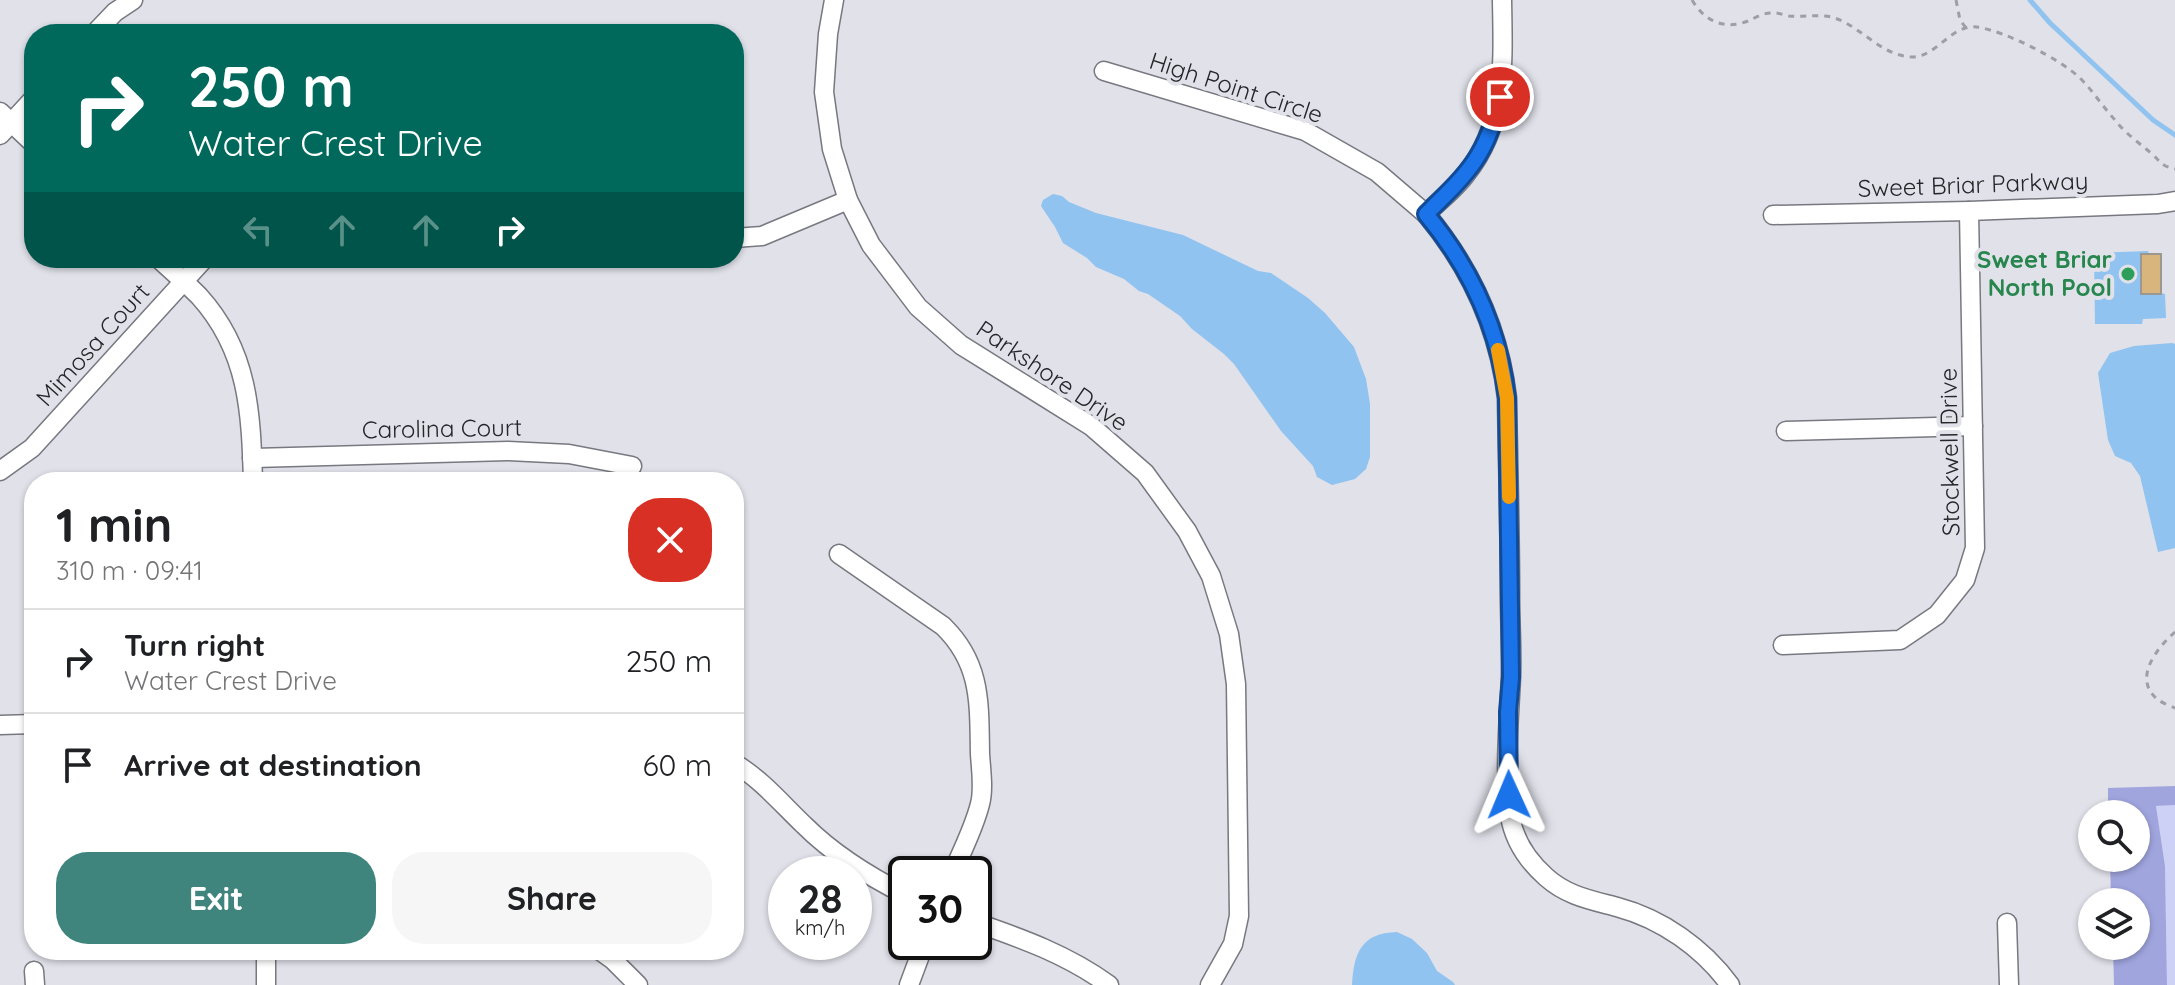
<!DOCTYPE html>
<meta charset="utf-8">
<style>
:root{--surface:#fff;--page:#f6f6f6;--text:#202124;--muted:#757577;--line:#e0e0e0;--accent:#3f857d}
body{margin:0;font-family:Quicksand,sans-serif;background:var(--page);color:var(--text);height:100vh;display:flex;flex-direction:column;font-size:30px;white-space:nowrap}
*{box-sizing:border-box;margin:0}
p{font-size:26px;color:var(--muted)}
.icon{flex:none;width:44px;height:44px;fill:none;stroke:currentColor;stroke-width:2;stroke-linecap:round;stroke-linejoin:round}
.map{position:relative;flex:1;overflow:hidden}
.sheet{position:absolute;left:24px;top:472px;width:720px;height:488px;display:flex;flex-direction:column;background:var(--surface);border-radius:32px;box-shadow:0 2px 6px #0004}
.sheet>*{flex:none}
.banner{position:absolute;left:24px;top:24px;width:720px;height:244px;border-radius:32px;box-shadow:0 2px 6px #0004;background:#00695c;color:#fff;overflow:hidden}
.controls{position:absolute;left:2078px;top:800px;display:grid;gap:16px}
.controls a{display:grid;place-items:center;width:72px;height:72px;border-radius:50%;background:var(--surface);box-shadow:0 2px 6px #0004;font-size:40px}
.speed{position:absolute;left:768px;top:856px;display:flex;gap:16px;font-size:40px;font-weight:700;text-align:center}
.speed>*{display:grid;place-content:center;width:104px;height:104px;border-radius:50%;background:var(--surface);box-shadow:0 2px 6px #0004;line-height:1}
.speed small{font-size:20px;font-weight:400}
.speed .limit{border:4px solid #111;border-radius:12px;background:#fff;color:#111}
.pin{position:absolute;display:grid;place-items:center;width:68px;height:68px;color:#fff;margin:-34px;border:4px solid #fff;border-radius:50%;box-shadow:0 2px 8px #0007}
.me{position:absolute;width:88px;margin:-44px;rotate:359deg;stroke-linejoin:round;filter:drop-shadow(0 0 6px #0008)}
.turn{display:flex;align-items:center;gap:28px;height:168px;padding:0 32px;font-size:36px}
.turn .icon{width:104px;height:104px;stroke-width:2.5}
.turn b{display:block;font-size:56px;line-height:68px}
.lanes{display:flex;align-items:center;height:76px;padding:0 32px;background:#0003;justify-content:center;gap:40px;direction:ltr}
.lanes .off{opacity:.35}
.round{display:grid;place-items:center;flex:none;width:84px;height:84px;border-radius:32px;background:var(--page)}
.overview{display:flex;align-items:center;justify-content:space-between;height:136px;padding:0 32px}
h1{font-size:48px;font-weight:800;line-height:60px}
.action{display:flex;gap:16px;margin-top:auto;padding:16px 32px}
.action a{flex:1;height:92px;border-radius:32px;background:var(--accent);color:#fff;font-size:32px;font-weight:800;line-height:92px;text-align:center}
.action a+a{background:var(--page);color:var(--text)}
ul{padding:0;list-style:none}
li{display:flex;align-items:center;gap:24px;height:104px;padding:0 32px;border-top:2px solid var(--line)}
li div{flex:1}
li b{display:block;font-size:30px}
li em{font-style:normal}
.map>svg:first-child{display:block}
.green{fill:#ccd1f5}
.forest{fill:#a0a5de}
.water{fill:#90c3ef}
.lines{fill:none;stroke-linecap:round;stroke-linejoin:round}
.stream{stroke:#90c3ef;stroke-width:5}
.building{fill:#d7b57d;stroke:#9c9891;stroke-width:2}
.minor-casing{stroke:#777880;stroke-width:21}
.path{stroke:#9e9fa6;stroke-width:3;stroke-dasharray:6 6;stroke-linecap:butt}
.minor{stroke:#fff;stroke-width:18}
.route-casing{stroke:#114b97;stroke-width:20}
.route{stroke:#1a73e8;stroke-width:14}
.slow{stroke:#f59e0b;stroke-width:14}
.leisure-dot{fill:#2e9e5b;stroke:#e0e1e9;stroke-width:3}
.labels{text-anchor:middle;stroke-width:8;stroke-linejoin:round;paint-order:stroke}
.street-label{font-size:24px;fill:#26262a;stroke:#e0e1e9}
.leisure-label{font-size:24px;font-weight:bold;fill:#27864d;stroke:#e0e1e9;text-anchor:end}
</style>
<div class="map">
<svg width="2175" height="985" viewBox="0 0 2175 985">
<rect width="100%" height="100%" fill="#e0e1e9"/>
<polygon class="green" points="2175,805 2175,985 2167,985 2165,866 2156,806"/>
<polygon class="forest" points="2175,786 2175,805 2156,806 2165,866 2167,985 2114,985 2113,946 2136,946 2136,902 2111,902 2110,858 2136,858 2136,814 2108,814 2108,788"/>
<g class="water">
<polygon points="1053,194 1062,196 1069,202 1096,213 1183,235 1258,271 1271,273 1308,298 1325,313 1354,347 1366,379 1370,404 1370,457 1366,469 1355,479 1332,485 1317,477 1313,466 1281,431 1234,364 1224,354 1192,329 1180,316 1148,294 1139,291 1124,279 1096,267 1087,258 1063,243 1055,227 1041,206 1043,200"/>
<polygon points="2148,251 2149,254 2161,254 2161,293 2165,294 2166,318 2143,319 2142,324 2095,324 2094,253"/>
<polygon points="2172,343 2175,344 2175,548 2158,552 2140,476 2131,463 2115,456 2108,440 2098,373 2110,353 2134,346"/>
<path d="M1397,932L1412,939L1427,953L1437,971L1453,982L1455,985H1352C1354,953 1361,933 1397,932Z"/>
</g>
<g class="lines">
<polyline class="stream" points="2030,0 2050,23 2153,120 2175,135"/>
</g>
<rect class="building" x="2141" y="254" width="20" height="40"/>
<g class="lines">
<g class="minor-casing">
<g id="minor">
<polyline points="834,0 828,34 824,92 832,149 848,200 871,245 918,307 961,345 1091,426 1145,473 1187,531 1211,576 1229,634 1236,684 1239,916 1233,944 1210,985"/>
<path d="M1502,0C1503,62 1507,123 1466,174C1455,189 1439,201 1426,214C1470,267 1499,329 1507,398C1508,464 1510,531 1510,598C1510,624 1512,650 1511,676C1509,721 1504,772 1510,816C1514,840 1528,861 1546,877C1567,896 1591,900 1617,907C1662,919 1703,948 1730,985"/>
<polyline points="94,34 115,12 133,0"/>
<polyline points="1104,71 1305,131 1377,172 1426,214"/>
<polyline points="0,112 34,144"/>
<polyline points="0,135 34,98"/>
<polyline points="1773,215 1969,211 2158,204 2175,201"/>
<polyline points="734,238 762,236 848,200"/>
<path d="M158,258C172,271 186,283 199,296C249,351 251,413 253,482"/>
<polyline points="1786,431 1973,426"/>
<polyline points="252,458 508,451 569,454 632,466"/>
<polyline points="0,471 32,448 205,258"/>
<path d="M839,554L943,626C982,664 979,704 980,754C981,770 984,789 980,804C974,828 962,851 952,874"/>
<polyline points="1783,645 1900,640 1937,615 1965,580 1975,548 1969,211"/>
<polyline points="0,725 34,724"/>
<path d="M734,763C761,779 781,803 804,825C834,855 868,876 906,895"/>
<path d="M974,922C1021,938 1068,955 1109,985"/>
<polyline points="2007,923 2009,985"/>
<polyline points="266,950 266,985"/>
<polyline points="599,950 613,960 638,985"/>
<polyline points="34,971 35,985"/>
<polyline points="909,985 925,942"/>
</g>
</g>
<g class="path">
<path d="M1692,0C1705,22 1725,30 1748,21C1755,18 1763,13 1771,13C1777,12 1783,15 1789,16C1801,17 1813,15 1825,16C1856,19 1878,56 1912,57C1937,57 1951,24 1977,27C2005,31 2060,59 2080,78C2093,91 2103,107 2115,120C2125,133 2139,143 2151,153C2161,162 2161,166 2175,169"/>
<polyline points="1956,0 1960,20 1966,28"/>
<path d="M2175,632C2158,647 2132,678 2157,699C2162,703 2170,706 2175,708"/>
</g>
<use href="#minor" class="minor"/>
</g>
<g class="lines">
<g class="route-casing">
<path id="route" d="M1500,97C1487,156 1468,173 1426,214C1470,267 1499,329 1507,398L1511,677L1508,712L1509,795"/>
</g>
<use href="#route" class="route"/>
<polyline class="slow" points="1498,350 1507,398 1509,497"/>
</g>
<circle class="leisure-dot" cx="2128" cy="274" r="8"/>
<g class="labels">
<g class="street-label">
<text transform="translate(1236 88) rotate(18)" y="8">High Point Circle</text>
<text transform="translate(1973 185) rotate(-2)" y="8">Sweet Briar Parkway</text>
<text transform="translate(93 345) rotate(-48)" y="8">Mimosa Court</text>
<text transform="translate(1052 376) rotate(34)" y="8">Parkshore Drive</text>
<text transform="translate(442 429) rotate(-1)" y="8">Carolina Court</text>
<text transform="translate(1950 452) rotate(-91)" y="8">Stockwell Drive</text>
</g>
<g class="leisure-label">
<text x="2112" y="268">Sweet Briar<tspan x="2112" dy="28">North Pool</tspan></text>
</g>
</g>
</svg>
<div class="controls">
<a><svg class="icon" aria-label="search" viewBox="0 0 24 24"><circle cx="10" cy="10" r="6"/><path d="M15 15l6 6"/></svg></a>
<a><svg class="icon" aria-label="layers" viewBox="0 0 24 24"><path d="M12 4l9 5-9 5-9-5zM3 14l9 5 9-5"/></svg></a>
</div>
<div class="speed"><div>28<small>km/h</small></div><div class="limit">30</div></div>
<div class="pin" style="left:1500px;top:97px;background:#d93025"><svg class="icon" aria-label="arrive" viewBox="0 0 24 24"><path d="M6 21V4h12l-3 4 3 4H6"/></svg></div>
<svg class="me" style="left:1509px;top:795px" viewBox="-20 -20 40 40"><path d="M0-17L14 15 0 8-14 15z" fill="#1a73e8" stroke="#fff" stroke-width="4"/></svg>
<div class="banner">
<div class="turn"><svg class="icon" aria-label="right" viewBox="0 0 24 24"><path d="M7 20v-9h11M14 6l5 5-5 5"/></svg><div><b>250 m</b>Water Crest Drive</div></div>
<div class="lanes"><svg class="icon off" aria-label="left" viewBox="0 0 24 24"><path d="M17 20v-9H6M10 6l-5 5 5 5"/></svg><svg class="icon off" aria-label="ahead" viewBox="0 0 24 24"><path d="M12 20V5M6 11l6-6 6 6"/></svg><svg class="icon off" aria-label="ahead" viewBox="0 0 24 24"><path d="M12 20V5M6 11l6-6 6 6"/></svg><svg class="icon" aria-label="right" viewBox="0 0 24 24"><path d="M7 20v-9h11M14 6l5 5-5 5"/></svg></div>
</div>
<section class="sheet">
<div class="overview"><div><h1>1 min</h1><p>310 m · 09:41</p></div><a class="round" style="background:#d93025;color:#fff"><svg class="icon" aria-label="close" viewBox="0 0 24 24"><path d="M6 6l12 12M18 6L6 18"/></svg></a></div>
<ul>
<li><svg class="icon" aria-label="right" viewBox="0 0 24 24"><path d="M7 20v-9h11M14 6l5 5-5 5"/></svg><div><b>Turn right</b><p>Water Crest Drive</p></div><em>250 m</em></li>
<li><svg class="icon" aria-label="arrive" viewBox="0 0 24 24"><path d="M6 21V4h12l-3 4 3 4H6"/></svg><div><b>Arrive at destination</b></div><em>60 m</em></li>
</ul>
<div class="action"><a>Exit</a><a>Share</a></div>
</section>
</div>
